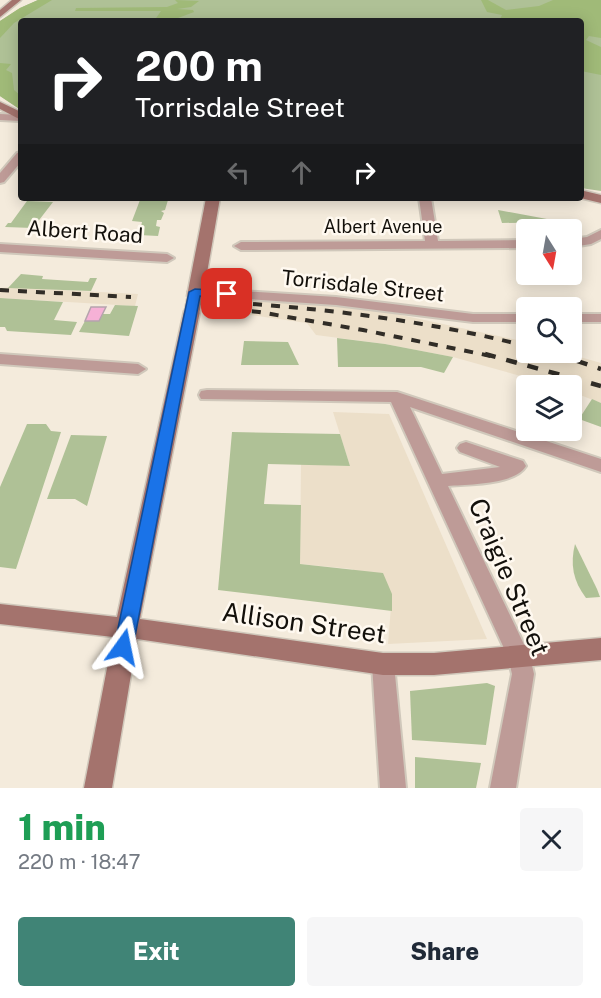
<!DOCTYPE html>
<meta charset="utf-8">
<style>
:root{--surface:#fff;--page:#f6f6f7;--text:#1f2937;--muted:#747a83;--accent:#408476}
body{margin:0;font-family:"Public Sans",sans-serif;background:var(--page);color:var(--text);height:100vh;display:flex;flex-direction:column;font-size:22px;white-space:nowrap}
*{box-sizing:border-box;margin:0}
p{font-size:20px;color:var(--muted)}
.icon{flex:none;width:33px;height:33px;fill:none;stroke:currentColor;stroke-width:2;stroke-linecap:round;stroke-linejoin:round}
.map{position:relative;height:788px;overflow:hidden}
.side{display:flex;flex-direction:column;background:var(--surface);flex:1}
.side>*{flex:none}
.hud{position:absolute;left:18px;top:18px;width:566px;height:183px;border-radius:6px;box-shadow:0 3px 15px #0003;background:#202124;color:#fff;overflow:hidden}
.needle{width:39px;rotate:169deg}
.buttons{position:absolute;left:516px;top:219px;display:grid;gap:12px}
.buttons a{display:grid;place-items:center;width:66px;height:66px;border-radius:6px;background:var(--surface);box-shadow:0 3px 15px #0003;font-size:30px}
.pin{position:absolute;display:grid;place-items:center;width:51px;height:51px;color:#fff;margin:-26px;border-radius:12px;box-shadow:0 3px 9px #0006}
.me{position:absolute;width:66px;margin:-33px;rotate:12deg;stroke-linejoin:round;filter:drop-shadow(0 0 4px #0008)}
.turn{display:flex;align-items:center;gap:21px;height:126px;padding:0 18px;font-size:27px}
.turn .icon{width:78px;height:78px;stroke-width:2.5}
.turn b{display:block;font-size:42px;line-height:51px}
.lanes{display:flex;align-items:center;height:57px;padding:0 18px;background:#0003;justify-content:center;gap:30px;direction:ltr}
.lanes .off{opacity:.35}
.round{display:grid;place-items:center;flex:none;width:63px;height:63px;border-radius:6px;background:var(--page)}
.headline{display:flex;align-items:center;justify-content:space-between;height:102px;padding:0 18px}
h1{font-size:36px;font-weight:800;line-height:45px;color:#1e9e55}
.action{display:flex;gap:12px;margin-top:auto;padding:12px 18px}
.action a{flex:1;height:69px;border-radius:6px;background:var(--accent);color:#fff;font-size:24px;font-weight:800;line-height:69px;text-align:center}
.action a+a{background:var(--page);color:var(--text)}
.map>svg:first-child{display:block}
.built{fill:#ecdfc9}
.green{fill:#afc196}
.forest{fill:#a0ba78}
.building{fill:#f6b1d6;stroke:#b5a4ad;stroke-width:1.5}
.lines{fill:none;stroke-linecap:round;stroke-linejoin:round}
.street-casing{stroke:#d0c8bb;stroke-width:4}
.secondary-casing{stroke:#d0c8bb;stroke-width:3}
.street{fill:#be9b97;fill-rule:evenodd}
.secondary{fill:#a4736d;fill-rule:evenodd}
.rail-far1{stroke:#312d27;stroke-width:4;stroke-dasharray:9 9;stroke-linecap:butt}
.rail{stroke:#312d27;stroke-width:4.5;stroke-dasharray:11 11;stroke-linecap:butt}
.secondary-bridge-casing{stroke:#d0c8bb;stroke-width:17;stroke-linecap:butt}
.secondary-bridge{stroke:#a4736d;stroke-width:15}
.route{fill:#1a73e8;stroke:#114b97;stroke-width:1.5}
.labels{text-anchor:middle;stroke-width:5;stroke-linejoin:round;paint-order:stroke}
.far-street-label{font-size:18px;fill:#13100b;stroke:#fff9f0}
.street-label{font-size:21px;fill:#13100b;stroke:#fff9f0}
.near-street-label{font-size:26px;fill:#13100b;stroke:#fff9f0}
</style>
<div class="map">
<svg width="601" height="788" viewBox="0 0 601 788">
<rect width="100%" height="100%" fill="#f4ebdc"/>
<g class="built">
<polygon points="15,287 61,290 138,294 135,306 0,298 0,288"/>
<polygon points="216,298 332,306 392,313 526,342 526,352 566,353 601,363 601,403 572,392 572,386 552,385 453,357 385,344 316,335 307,323 215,310"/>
<polygon points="333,412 389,414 487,639 388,644 392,594 352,569 300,564 301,464 350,466"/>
</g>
<g class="green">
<polygon points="38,0 601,0 601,191 581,188 580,21 21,21 21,110 0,96 0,21 20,8"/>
<polygon points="140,200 168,200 165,210 161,211 164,213 161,220 157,220 156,226 160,227 158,236 139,235 142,222 132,221"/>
<polygon points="27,201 53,202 33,228 5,227 8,223 11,223"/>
<polygon points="498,210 563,222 502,223"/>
<polygon points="21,274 43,276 42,279 88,282 90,278 97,278 91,291 8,288"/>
<polygon points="0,298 63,302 54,320 77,322 71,335 7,331 5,327 0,327"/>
<polygon points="115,305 138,306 129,336 79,332 85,321 99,321 103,314 110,314"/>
<polygon points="337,338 385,344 453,357 444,373 421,367 338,367"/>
<polygon points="244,341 288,342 299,365 241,365"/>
<polygon points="592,399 601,403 601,427 579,419"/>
<polygon points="27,424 46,424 51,431 61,432 16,569 0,567 0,487"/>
<polygon points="232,432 340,434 350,466 268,464 264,504 301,505 300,564 383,573 392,594 392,611 218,590"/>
<polygon points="71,435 107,436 87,506 75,499 47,499"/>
<path d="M575,544L597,589L600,597L586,598C573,581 570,564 575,544Z"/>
<polygon points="487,683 495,686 486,745 412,740 410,691"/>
<polygon points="415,757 481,763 476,788 415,788"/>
</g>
<g class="forest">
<polygon points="38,0 52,0 14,23 0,38 0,21 20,8"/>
<polygon points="175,0 199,1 191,7 177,9 193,10 194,12 170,21 154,21 161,11 75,11 76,8 167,7 178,3"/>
<polygon points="481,0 488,0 506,10 539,6 553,0 601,0 601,38 589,36 586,40 601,47 601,75 581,71 580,21 499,21 502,15 487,12"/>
<polygon points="0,63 11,64 6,70 12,73 14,90 21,96 21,110 0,96"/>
</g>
<polygon class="building" points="91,307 106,307 99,321 85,321"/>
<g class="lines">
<g class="street-casing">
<g id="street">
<polygon points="0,114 21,115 21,121 0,120"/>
<polygon points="21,152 21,162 4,182 0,183 0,173 17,153"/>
<polygon points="419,198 431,198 438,241 526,240 526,248 241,250 234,246 241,242 425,241"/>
<polygon points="601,230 601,239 591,244 572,247 572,239 587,237"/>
<polygon points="0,244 167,254 174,258 167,262 0,252"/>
<polygon points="195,288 336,297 473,314 526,314 526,322 473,322 336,305 190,295 188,292"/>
<rect x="572" y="314" width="29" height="8"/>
<polygon points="0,354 138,364 146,369 138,374 0,364"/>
<path d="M207,390L397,392L601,459V472L410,407L442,474L500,467L460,452L457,448L460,444L466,442L523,461L526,466C515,485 468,484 448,486L530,657L534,674L516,788H490L512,674L508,657L391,402L201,399L199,395L201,391Z"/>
<polygon points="383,654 391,657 394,664 406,788 380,788 372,664 375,657"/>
</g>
</g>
<g class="secondary-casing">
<g id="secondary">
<polygon points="12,0 21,0 0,17 0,10"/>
<polygon points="0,102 21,112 21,120 0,109"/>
<polygon points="580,190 601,195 601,203 580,198"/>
<polygon points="206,198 220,198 203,296 195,301 187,296"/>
<polygon points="192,306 200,311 140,619 383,653 434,653 601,638 601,660 434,675 383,675 137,639 112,788 84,788 113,637 0,624 0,604 117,617 184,311"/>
</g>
</g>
<use href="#street" class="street"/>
<use href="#secondary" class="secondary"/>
<g class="rail-far1">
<polyline points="0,290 131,297"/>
<path d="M253,304C346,311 436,323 526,346"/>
<polyline points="216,308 259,312 363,330 491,356"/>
<polyline points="550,352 561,356"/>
</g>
<g class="rail">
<polyline points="485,354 601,386"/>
<polyline points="556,354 601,369"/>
</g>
<g class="secondary-bridge-casing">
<polyline id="secondary-bridge" points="192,311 195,296"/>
</g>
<use href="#secondary-bridge" class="secondary-bridge"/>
</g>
<polygon class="route" points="195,289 227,291 233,294 227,298 200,296 133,647 130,653 123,655 117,653 114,647 189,292"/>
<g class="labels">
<g class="far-street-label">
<text x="383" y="233">Albert Avenue</text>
</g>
<g class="street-label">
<text transform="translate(85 232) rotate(4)" y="7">Albert Road</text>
<text transform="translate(363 286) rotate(6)" y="7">Torrisdale Street</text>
</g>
<g class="near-street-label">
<text transform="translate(509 577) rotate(67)" y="9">Craigie Street</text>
<text transform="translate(304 623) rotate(8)" y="9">Allison Street</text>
</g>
</g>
</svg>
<div class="buttons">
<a><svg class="needle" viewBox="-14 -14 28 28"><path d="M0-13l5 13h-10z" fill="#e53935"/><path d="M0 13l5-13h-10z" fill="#747a83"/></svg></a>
<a><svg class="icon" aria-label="search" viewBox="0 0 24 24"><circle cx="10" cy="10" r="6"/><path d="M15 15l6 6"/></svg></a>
<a><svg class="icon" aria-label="layers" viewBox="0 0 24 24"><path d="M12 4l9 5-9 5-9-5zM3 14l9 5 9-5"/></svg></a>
</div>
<div class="pin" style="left:227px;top:294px;background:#d93025"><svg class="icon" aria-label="arrive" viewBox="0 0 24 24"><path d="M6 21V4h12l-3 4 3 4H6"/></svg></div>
<svg class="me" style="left:123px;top:647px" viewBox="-20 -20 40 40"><path d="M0-17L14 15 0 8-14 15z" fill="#1a73e8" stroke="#fff" stroke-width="4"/></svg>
<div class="hud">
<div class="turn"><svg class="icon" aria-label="right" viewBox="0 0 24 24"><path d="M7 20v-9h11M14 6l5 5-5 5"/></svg><div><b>200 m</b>Torrisdale Street</div></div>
<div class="lanes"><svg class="icon off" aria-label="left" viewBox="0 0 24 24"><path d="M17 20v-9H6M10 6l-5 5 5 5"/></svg><svg class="icon off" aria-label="ahead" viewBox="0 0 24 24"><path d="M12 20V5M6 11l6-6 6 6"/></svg><svg class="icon" aria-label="right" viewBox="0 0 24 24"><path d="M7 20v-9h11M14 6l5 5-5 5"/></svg></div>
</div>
</div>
<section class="side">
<div class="headline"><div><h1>1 min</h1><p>220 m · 18:47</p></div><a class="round"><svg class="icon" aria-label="close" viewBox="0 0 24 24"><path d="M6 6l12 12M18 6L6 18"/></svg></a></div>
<div class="action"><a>Exit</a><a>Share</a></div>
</section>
